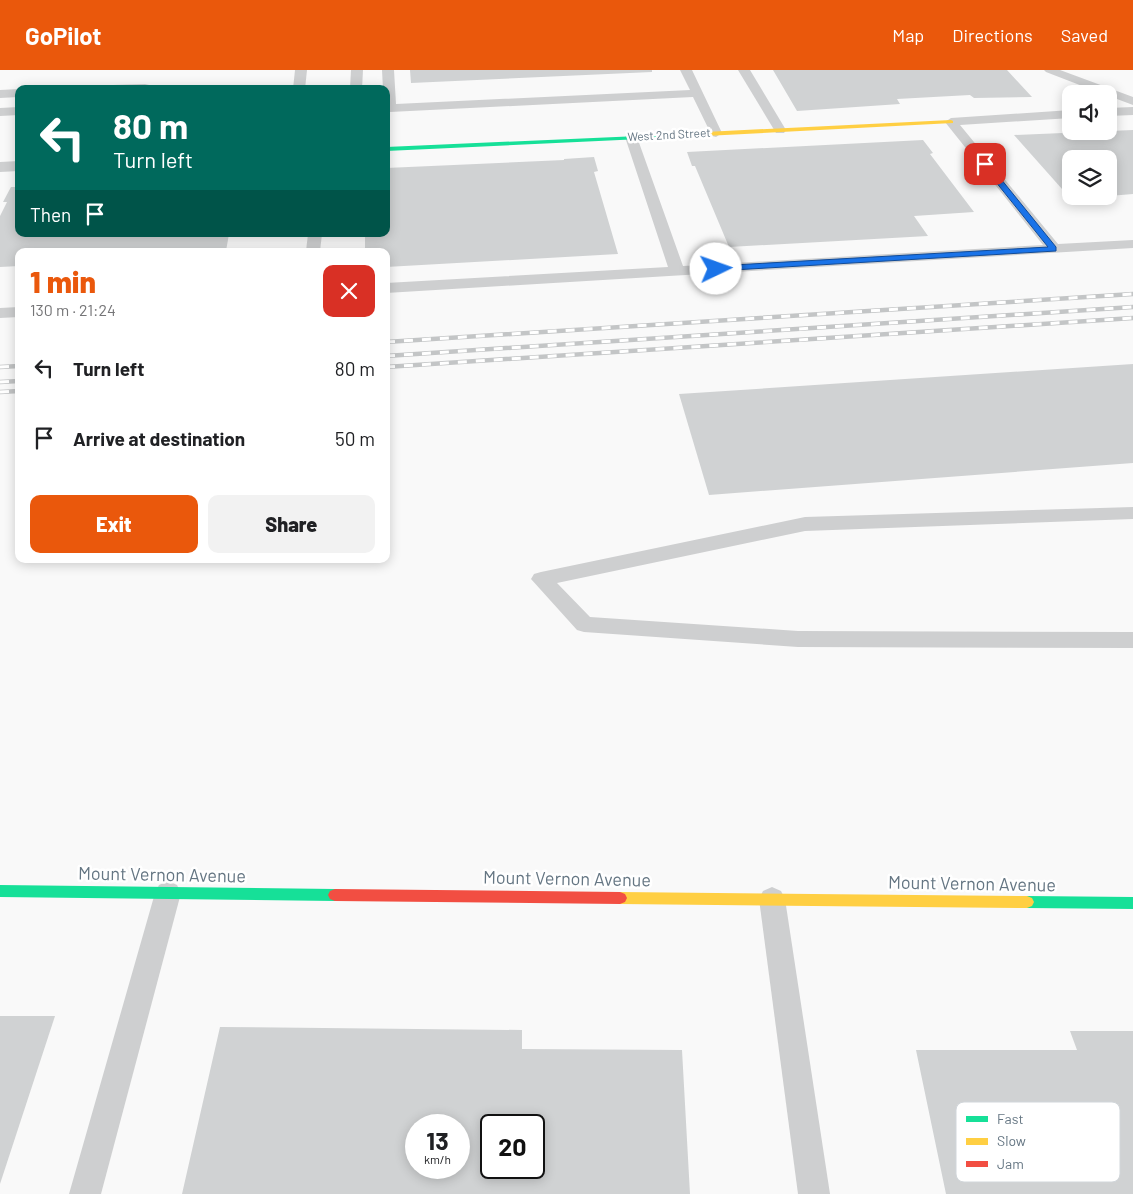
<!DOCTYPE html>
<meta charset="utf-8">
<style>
:root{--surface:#fff;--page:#f2f2f2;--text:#202124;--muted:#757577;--accent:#ea580c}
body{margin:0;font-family:Barlow,sans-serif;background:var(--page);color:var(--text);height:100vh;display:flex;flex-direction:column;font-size:19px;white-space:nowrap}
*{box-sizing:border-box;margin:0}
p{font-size:16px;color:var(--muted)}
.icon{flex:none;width:28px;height:28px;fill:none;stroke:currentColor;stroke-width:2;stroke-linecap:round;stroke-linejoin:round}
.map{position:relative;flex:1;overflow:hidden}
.drawer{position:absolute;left:15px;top:178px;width:375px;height:315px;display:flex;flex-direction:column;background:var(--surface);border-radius:10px;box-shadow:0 2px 12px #0003}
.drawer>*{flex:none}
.top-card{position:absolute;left:15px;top:15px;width:375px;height:152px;border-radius:10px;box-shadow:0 2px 12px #0003;background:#00695c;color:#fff;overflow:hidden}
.tools{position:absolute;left:1062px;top:15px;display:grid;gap:10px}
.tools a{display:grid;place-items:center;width:55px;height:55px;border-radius:10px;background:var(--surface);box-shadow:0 2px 12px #0003;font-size:25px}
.speed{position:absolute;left:405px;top:1044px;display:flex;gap:10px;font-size:25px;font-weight:700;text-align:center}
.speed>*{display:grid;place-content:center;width:65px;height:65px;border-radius:50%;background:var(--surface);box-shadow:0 2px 12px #0003;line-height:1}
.speed small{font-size:12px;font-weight:400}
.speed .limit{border:2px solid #111;border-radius:8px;background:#fff;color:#111}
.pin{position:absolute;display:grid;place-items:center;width:42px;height:42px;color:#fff;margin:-21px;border-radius:10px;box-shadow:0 2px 8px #0006}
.me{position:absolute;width:55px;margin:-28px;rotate:87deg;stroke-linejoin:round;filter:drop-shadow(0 0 4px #0008)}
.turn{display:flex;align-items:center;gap:18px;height:105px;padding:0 15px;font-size:22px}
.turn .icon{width:65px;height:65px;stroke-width:2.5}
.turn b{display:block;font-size:35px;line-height:42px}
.then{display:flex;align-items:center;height:48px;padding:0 15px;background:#0003;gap:10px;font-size:19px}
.round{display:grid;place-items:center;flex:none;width:52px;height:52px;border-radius:10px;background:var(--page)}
.headline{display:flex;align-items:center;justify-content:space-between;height:85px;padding:0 15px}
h1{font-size:30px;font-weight:800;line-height:38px;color:var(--accent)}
.action{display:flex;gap:10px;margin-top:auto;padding:10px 15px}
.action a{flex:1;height:58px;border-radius:10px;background:var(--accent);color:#fff;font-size:20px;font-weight:800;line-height:58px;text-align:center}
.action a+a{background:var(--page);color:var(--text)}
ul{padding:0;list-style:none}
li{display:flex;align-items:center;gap:15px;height:70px;padding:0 15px}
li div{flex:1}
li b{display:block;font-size:19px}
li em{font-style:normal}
header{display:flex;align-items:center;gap:30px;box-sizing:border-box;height:70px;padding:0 25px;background:var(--accent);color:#fff}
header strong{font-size:24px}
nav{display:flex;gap:28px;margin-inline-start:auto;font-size:18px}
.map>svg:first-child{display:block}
.building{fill:#d0d2d3;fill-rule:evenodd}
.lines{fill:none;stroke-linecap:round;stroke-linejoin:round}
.lane{fill:#cecfd0;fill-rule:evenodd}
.street{fill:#cecfd0;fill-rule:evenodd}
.fast{fill:#16e098;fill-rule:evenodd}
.slow{fill:#ffcf43;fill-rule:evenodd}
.jam{fill:#f24e42;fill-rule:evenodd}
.rail-casing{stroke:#c3c5c6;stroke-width:4.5}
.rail{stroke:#fff;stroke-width:3;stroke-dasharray:9;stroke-linecap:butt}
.route{fill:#1a73e8;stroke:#114b97}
.labels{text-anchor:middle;stroke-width:5;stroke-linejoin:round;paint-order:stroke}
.far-street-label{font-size:12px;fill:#657683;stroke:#fff}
.near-street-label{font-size:18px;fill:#657683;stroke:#fff}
.key{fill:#fff;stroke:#d1d6da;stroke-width:1}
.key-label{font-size:14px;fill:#657683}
</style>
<header>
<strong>GoPilot</strong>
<nav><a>Map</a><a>Directions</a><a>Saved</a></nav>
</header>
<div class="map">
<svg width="1133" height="1124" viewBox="0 0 1133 1124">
<rect width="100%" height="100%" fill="#f9f9f9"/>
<g class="building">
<polygon points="410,0 652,0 652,2 411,13"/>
<polygon points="773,0 1007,0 1032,27 974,28 970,25 897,29 900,34 797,41"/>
<polygon points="1133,60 1133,124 1109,126 1109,89 1071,89 1070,128 1014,65"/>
<polygon points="923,70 933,83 930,84 974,142 914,146 928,166 729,177 695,96 692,96 687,82"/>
<polygon points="594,87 598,101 594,102 618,184 386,197 386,181 365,181 365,164 386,164 386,98 564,90 564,89"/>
<polygon points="11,117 19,117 19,164 229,164 226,181 19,181 19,196 0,197 0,146 7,132 3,132"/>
<polygon points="1133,294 1133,393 709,425 679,324"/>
<polygon points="0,946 55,946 0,1114"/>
<path d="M220,957L522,960V979L682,980L690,1124H182ZM416,1055H459V1098H416ZM491,1055H534V1098H491Z"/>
<polygon points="1070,961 1133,961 1133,1124 946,1124 916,980 1077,980"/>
</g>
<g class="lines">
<g class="lane">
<polygon points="295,0 307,0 305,19 293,19"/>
<polygon points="351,0 363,0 362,19 350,19"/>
<polygon points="382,0 394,0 396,34 690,20 680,0 692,0 722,63 716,67 712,66 693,27 390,42 386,41 386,19 383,19"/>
<polygon points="738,0 750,0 786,60 784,63 776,63"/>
<polygon points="1044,0 1060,0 1133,27 1133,35 1109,26 1109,24 1103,24 1046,2"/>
<polygon points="145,14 149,15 150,19 107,19 113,15"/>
<polygon points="19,19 19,27 0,28 0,20"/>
<polygon points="19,37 19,45 0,46 0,38"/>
<polygon points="1133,37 1133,45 1109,46 1109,38"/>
<polygon points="1071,40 1071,48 960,55 1058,174 1133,170 1133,178 386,223 386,213 668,197 625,67 631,63 637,67 683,196 1043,175 945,52 951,48"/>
<polygon points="308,164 322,164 320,181 306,181"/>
<polygon points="19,237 19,247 0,248 0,238"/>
<polygon points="1133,437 1133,449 805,461 557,513 590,547 798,561 1133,562 1133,578 798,577 584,562 577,560 531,509 534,504 541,502 805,447"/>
<polygon points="168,811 177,815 181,823 101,1124 69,1124 155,823 159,815"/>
<polygon points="772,817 781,821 785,829 830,1124 798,1124 759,829 763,821"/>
</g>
<polygon class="street" points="19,91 19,101 0,102 0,92"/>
<g class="fast">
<polygon points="707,63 707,65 705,66 386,81 386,77"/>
<polygon points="0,815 335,819 340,821 342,825 340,829 335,831 0,827"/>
<polygon points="1027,826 1133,827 1133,839 1027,838 1022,836 1020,832 1022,828"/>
</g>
<g class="slow">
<polygon points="951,50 953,51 953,53 705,66 702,64 705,62"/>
<polygon points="620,822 1027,826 1032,828 1034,832 1032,836 1027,838 620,834 615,832 613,828 615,824"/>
</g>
<polygon class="jam" points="335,819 620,822 625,824 627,828 625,832 620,834 335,831 330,829 328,825 330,821"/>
<g class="rail-casing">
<g id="rail">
<polyline points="386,272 1133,224"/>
<polyline points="386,286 1133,237"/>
<polyline points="0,297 19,296"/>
<polyline points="386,297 1133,248"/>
<polyline points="0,312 19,311"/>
<polyline points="0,322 19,321"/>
</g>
</g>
<use href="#rail" class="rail"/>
</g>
<polygon class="route" points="983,93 988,93 1056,177 1056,181 716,201 712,199 716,196 1048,177 983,96"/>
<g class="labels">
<g class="far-street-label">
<text transform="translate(669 65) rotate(-3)" y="4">West 2nd Street</text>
</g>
<g class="near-street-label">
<text transform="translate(162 805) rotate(1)" y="6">Mount Vernon Avenue</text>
<text transform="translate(567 809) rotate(1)" y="6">Mount Vernon Avenue</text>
<text transform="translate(972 814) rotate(1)" y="6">Mount Vernon Avenue</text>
</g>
</g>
<rect x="956" y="1032" width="164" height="80" rx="8" class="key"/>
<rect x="966" y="1046" width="22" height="6" fill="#16e098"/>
<rect x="966" y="1068" width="22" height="7" fill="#ffcf43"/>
<rect x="966" y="1091" width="22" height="6" fill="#f24e42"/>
<g class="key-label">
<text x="997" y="1054">Fast</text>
<text x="997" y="1076">Slow</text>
<text x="997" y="1099">Jam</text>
</g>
</svg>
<div class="tools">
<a><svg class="icon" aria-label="sound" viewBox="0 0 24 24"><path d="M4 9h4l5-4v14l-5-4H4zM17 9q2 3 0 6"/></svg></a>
<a><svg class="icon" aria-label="layers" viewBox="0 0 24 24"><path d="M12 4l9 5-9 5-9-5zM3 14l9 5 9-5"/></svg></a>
</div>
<div class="speed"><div>13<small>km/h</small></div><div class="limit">20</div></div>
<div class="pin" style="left:985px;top:94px;background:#d93025"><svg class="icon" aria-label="arrive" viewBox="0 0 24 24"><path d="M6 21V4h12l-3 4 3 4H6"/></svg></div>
<svg class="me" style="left:716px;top:199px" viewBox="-20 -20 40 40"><circle r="19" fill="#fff"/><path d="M0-13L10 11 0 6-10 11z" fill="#1a73e8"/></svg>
<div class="top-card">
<div class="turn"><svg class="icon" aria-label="left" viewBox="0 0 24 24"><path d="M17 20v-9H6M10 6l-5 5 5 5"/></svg><div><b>80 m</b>Turn left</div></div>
<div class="then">Then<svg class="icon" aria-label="arrive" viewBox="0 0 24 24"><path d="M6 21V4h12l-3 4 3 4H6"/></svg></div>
</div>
<section class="drawer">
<div class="headline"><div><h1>1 min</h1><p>130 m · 21:24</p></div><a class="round" style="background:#d93025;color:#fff"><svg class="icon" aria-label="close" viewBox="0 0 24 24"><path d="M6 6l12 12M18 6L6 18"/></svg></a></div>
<ul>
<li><svg class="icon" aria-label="left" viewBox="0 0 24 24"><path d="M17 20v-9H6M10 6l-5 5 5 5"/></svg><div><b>Turn left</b></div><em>80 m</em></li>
<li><svg class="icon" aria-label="arrive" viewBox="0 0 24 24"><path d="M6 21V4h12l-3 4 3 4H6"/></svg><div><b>Arrive at destination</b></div><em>50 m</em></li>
</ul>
<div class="action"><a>Exit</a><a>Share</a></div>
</section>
</div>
